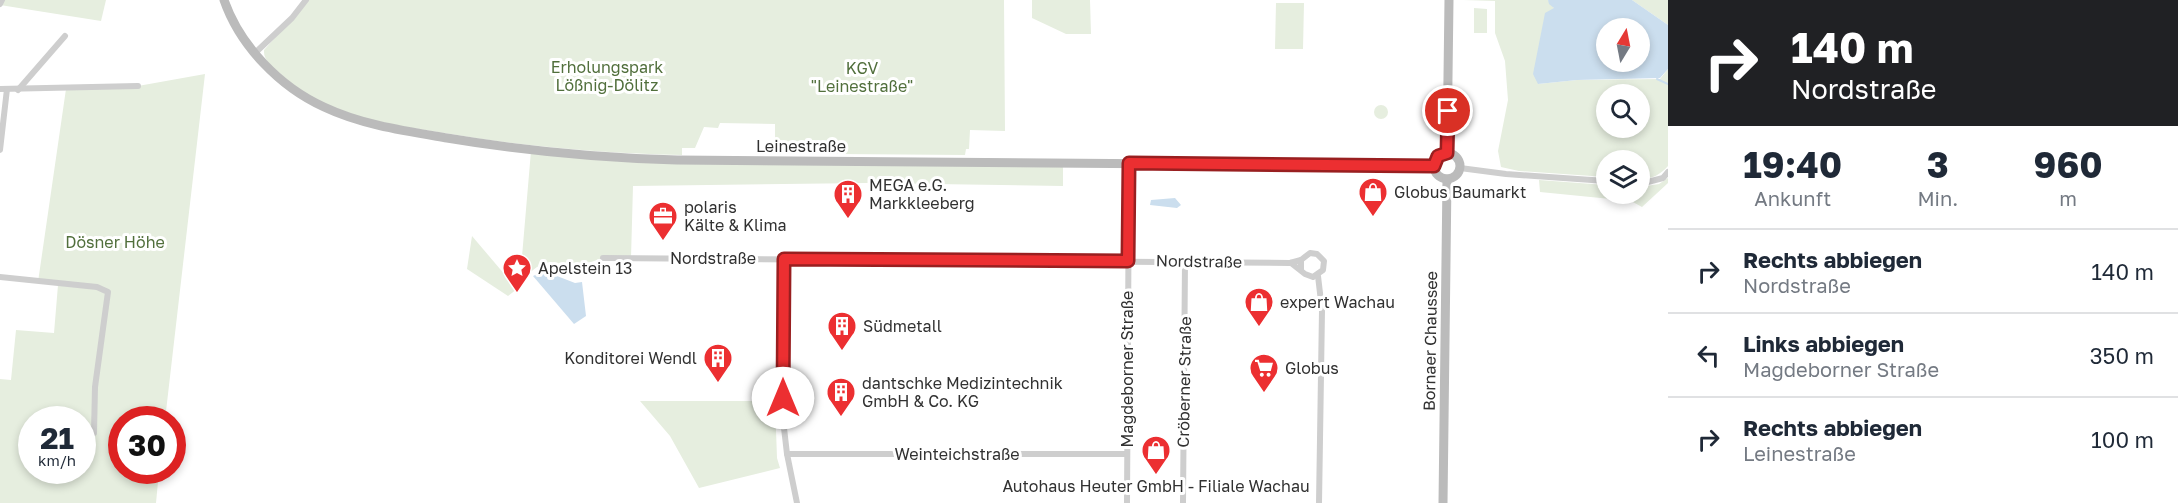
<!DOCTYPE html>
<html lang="de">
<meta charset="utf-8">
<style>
:root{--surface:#fff;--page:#f2f2f3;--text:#1f2937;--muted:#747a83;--line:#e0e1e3}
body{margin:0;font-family:"Golos Text",sans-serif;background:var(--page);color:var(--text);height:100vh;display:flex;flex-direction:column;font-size:22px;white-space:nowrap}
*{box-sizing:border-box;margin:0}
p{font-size:20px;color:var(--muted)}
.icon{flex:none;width:33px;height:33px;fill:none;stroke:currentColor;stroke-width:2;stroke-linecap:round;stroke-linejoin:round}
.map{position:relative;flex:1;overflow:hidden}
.drawer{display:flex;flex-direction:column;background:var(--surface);width:510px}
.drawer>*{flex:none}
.guide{background:#202124;color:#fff;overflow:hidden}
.needle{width:39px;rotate:10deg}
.buttons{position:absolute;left:1596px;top:18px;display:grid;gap:12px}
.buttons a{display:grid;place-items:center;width:54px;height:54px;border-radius:50%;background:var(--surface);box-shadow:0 3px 9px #0003;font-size:30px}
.speed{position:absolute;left:18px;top:406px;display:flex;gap:12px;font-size:30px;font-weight:700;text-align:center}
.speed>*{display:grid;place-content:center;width:78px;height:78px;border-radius:50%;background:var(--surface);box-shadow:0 3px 9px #0003;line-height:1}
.speed small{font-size:15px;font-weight:400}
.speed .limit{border:9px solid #d22;background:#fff;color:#111}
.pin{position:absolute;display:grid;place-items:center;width:51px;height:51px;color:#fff;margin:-26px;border:3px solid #fff;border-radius:50%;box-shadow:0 2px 6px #0007}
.me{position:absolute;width:66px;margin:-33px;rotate:0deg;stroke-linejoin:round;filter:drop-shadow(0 0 4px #0008)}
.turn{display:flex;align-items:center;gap:21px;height:126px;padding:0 24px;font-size:27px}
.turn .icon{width:78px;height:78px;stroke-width:2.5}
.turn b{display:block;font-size:42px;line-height:51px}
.eta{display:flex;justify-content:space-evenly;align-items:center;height:102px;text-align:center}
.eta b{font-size:36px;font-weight:700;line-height:42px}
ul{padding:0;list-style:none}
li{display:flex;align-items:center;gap:18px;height:84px;padding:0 24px;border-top:2px solid var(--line)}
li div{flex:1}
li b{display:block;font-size:22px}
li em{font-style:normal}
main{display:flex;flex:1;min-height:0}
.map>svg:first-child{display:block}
.green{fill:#e6eedf;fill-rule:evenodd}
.water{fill:#cbdeee;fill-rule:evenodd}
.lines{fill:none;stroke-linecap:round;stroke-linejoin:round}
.stream{stroke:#cbdeee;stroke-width:2}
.street{stroke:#cecece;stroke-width:6}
.secondary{stroke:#bbb;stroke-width:9}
.route-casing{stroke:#991f20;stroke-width:15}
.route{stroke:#ec2f31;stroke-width:10}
.labels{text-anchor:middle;stroke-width:6;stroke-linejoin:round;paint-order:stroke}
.park-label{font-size:16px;fill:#516f3c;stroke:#fff}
.street-label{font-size:16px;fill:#313131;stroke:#fff}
.poi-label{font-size:16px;fill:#313131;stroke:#fff;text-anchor:start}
</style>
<main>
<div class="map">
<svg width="1668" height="503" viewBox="0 0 1668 503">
<rect width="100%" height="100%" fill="#fff"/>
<g class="green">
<polygon points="2,0 106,0 101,21 0,5"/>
<path d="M309,0H1004L1005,131L970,130L969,149H966L965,155L837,154L835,150H775V124L720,123L718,128L704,127L695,148H682V155C604,153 528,147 451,134C392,125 327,117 282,75C274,68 263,61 264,50Z"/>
<polygon points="1032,0 1090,0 1091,34 1066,34 1032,18"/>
<path d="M1463,0H1548L1554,8L1538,84L1577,80L1660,79L1668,69V166C1660,175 1652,179 1640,179V160H1606V177L1519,171L1501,167L1498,151L1508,100L1505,61L1495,33V1ZM1606,94H1640V128H1606Z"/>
<polygon points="1632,0 1668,0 1668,25"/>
<polygon points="1276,3 1304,3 1303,49 1275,49"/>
<polygon points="1474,8 1487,9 1487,33 1474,33"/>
<path d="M205,74L165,420H122V471H159L156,503H0V379L11,380L16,330L54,333L58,285L38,282L66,89L138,86ZM32,420H82V471H32Z"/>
<circle cx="1381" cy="112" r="7"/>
<polygon points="531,151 569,156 1063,163 1063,186 867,183 633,186 631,258 603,258 573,268 537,267 520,280"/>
<polygon points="1668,178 1668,183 1642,207 1631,201 1540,192 1539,180 1606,185 1606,194 1640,194 1640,187 1659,184"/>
<polygon points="472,236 517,289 508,296 467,269"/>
<polygon points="640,401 775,401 777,458 780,468 699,488 670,436"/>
</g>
<g class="water">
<path d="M1548,0H1632L1668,25V69L1660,78L1577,80L1538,84L1533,74L1545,13L1554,8L1549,4ZM1606,28H1640V62H1606Z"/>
<polygon points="1175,198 1181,205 1177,208 1150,205 1151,200"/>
<polygon points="544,271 575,283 582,282 586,316 574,324 533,276"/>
</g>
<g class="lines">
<polyline class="stream" points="1657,79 1668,84"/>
<g class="street">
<polyline points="0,4 2,0"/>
<polyline points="255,53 292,18 306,0"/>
<polyline points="0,89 138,86"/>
<polyline points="18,90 65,36"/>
<polyline points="0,150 7,89"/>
<polyline points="1460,168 1506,174 1606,181"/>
<polyline points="1640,184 1663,178 1668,172"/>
<polyline points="603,258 1290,263 1301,260"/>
<polyline points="784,259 784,428 787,454 797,503"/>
<polyline points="1291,263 1305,274 1313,277 1323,270 1324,261 1317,254 1310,253 1301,260 1301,269"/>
<polyline points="1318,276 1322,310 1319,503"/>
<polyline points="0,277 97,287 108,292 95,387 94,433"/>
<polyline points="787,454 1127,454"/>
<polyline points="1127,503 1129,163"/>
<polyline points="1183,503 1185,261"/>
</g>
<g class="secondary">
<path d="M224,0C240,46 280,87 324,107C362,125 405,131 447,138C525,151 597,158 677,160L1434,166"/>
<circle cx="1447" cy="166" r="13"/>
<polyline points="1447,153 1449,0"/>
<polyline points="1443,503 1447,179"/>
</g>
</g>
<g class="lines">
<g class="route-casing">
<polyline id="route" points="783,398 784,259 1128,261 1129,163 1434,166 1438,156 1447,153 1448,111"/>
</g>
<use href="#route" class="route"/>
</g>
<defs>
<g id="shop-pin" transform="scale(1.5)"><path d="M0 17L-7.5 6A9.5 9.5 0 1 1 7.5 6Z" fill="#ec2f31" stroke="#fff"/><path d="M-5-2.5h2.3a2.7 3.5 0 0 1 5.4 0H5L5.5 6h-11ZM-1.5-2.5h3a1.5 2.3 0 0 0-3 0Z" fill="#fff"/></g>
<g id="building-pin" transform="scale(1.5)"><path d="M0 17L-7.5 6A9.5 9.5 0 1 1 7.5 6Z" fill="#ec2f31" stroke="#fff"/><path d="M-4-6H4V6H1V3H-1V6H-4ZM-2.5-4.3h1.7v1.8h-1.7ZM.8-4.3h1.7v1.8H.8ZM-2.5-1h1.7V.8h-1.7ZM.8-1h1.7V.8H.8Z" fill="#fff"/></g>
<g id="office-pin" transform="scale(1.5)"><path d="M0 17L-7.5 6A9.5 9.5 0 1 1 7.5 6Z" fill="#ec2f31" stroke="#fff"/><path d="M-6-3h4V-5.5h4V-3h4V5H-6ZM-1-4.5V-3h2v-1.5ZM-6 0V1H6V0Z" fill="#fff"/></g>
<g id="sight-pin" transform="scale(1.5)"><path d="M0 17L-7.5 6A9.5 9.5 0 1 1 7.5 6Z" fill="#ec2f31" stroke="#fff"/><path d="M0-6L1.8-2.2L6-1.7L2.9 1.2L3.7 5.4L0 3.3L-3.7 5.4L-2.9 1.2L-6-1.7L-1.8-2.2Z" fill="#fff"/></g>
<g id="supermarket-pin" transform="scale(1.5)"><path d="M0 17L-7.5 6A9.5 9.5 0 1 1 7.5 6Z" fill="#ec2f31" stroke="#fff"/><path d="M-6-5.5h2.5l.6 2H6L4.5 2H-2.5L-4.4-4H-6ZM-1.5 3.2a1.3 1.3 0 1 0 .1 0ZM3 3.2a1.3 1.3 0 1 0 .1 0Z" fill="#fff"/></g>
</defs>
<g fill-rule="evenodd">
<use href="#shop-pin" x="1373" y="192"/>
<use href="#building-pin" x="848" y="194"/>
<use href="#office-pin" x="663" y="216"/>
<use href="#sight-pin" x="517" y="268"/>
<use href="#shop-pin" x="1259" y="302"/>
<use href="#building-pin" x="842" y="326"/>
<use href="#building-pin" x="718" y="358"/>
<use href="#supermarket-pin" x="1264" y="368"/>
<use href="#building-pin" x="841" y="392"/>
<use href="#shop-pin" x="1156" y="450"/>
</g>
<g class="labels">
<g class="park-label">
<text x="607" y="73">Erholungspark<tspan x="607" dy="18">Lößnig-Dölitz</tspan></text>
<text x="862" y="74">KGV<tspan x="862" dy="18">"Leinestraße"</tspan></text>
<text x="115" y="248">Dösner Höhe</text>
</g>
<g class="street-label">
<text x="801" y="152">Leinestraße</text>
<text x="713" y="264">Nordstraße</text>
<text transform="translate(1199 261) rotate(1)" y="6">Nordstraße</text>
<text transform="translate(1430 341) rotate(-89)" y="6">Bornaer Chaussee</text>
<text transform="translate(1127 369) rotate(-90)" y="6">Magdeborner Straße</text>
<text transform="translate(1184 382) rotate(-89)" y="6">Cröberner Straße</text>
<text x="957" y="460">Weinteichstraße</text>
</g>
<g class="poi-label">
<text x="869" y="191">MEGA e.G.<tspan x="869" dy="18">Markkleeberg</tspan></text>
<text x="1394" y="198">Globus Baumarkt</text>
<text x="684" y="213">polaris<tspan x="684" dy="18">Kälte &amp; Klima</tspan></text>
<text x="538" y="274">Apelstein 13</text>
<text x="1280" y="308">expert Wachau</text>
<text x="863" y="332">Südmetall</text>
<text x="697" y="364" text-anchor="end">Konditorei Wendl</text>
<text x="1285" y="374">Globus</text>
<text x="862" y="389">dantschke Medizintechnik<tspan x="862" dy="18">GmbH &amp; Co. KG</tspan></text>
<text x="1156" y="492" text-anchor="middle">Autohaus Heuter GmbH - Filiale Wachau</text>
</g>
</g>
</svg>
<div class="buttons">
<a><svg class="needle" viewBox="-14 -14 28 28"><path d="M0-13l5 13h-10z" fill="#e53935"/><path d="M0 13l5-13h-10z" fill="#747a83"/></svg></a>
<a><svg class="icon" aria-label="search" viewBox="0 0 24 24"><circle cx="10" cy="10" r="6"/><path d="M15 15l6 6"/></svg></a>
<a><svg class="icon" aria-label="layers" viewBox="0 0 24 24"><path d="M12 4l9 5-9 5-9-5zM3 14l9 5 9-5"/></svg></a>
</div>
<div class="speed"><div>21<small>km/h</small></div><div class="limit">30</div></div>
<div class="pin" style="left:1448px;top:111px;background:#d93025"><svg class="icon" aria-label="arrive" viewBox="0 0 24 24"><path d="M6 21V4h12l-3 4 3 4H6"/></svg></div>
<svg class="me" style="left:783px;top:398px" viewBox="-20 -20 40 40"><circle r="19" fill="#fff"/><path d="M0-13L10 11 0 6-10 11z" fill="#ec2f31"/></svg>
</div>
<section class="drawer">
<div class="guide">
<div class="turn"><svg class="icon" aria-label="right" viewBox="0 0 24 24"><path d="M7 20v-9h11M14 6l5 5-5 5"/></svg><div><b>140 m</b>Nordstraße</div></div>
</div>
<div class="eta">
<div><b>19:40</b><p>Ankunft</p></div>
<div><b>3</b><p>Min.</p></div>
<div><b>960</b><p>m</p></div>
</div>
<ul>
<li><svg class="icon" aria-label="right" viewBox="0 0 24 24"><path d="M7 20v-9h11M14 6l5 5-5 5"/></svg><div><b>Rechts abbiegen</b><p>Nordstraße</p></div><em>140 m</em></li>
<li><svg class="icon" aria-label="left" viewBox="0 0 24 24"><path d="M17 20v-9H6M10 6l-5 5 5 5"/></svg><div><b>Links abbiegen</b><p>Magdeborner Straße</p></div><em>350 m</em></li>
<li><svg class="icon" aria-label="right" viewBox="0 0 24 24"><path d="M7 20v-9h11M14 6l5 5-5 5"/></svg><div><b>Rechts abbiegen</b><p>Leinestraße</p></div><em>100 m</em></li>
</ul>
</section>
</main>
